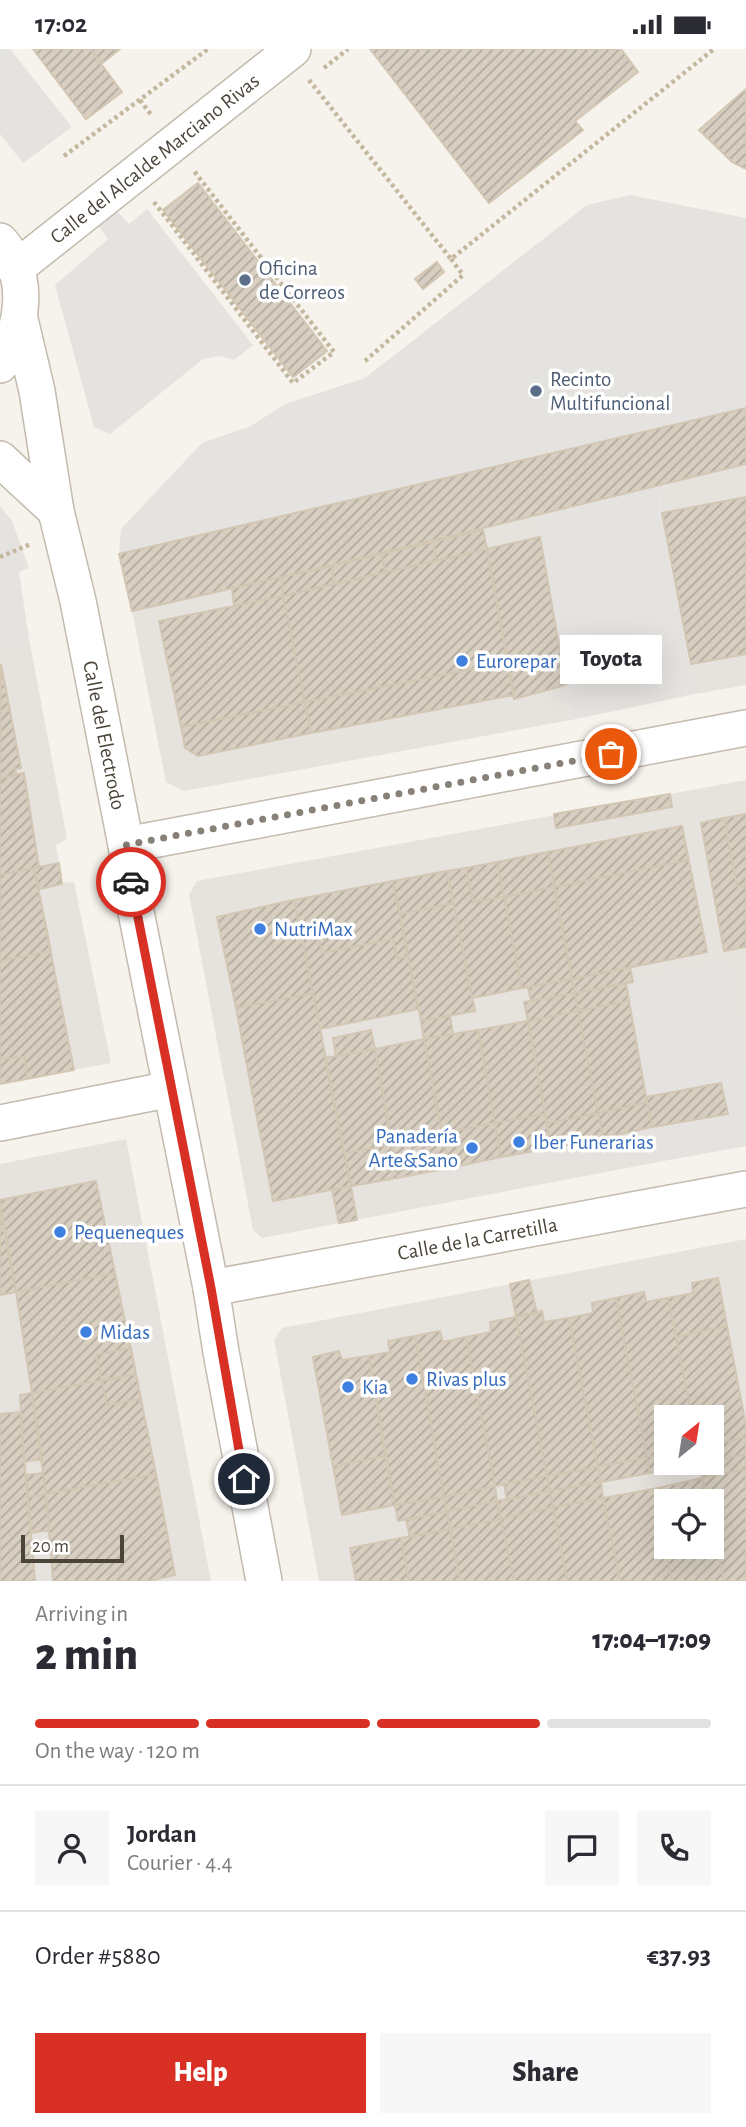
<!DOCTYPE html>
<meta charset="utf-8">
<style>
:root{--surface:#fff;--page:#f7f7f7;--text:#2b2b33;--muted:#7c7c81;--line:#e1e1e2;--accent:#d93025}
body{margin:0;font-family:"Alegreya Sans",sans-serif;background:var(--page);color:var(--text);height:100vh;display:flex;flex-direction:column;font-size:26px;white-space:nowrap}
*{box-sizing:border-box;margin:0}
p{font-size:23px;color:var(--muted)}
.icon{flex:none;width:38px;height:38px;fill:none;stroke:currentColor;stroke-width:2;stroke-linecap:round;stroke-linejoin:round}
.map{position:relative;height:1532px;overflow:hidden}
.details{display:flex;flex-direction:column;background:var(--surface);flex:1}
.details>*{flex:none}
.needle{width:46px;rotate:30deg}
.fabs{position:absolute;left:654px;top:1356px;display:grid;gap:14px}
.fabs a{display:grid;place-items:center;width:70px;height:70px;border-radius:0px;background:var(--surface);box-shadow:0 7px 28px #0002;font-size:35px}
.scale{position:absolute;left:21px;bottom:18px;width:103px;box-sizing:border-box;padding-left:7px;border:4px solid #4b4439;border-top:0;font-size:19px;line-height:24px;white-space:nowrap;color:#4b4439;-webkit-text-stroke:5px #fff;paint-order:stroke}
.pin{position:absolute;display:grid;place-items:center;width:60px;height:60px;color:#fff;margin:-30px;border:4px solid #fff;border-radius:50%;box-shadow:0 2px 7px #0007}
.courier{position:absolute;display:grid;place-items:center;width:70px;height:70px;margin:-35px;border:5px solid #d93025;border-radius:50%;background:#fff;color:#222;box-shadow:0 2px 9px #0007}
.bubble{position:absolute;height:49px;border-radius:0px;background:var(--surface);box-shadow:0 7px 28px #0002;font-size:23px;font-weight:800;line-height:49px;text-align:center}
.headline em{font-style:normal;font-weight:800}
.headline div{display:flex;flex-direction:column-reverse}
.headline{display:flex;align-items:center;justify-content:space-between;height:119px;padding:0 35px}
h1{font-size:46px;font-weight:800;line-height:52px}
.bar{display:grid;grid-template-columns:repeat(4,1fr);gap:10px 7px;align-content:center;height:84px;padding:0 35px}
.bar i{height:9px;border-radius:5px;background:var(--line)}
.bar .current{background:var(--accent)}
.bar p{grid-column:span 4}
.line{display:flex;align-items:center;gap:18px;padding:0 35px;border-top:2px solid var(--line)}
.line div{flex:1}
.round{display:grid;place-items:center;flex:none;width:74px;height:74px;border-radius:0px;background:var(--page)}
.primary-button{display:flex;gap:14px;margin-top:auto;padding:14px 35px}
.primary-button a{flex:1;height:80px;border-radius:0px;background:var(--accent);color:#fff;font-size:28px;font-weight:800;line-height:80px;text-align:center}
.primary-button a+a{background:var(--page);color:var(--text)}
.status{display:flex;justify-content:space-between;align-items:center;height:49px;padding:0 35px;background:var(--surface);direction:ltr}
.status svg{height:19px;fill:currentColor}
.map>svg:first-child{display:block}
</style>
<div class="status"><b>17:02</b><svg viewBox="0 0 49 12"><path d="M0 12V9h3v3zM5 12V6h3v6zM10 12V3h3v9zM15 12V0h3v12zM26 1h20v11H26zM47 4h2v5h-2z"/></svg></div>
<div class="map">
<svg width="746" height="1532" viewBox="0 0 746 1532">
<defs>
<pattern id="building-hatch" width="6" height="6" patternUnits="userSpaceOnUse" patternTransform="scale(1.75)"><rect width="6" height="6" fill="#d8cfc1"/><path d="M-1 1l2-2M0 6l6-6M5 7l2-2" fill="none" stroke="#b1aa9e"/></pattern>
</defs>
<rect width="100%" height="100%" fill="#f6f3ec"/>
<path fill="#e6e2dd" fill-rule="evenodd" d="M746 415V636L695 645 657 436Z
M536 465 571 671 184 742 166 733 132 562 282 528Z
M29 589 67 790 56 796 62 834 74 833 111 1014 0 1035V595Z
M746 731V1015L727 915 626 935 658 1113 262 1189 253 1181 189 845 197 832Z
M126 1090 211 1532H0V1115Z
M746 1190V1532H319L274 1291 282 1279ZM667 1368H712V1414H667ZM667 1452H712V1498H667Z"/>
<path fill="#e5e3e0" d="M0 0H10L72 78 23 114 0 85Z
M630 146 746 169V415L657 437 695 645 571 671 536 466 282 528 132 562 119 505 121 480 202 394 251 377 285 355 365 329 587 156Z
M147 160 253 296 234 311 220 307 203 310 110 385 94 378 55 236 108 190 99 177 117 162 129 175Z
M0 457 12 472 29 519 19 523 29 589 0 595Z
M727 915 746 1015V1097L658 1113 626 934Z"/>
<path fill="url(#building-hatch)" stroke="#d3c7b4" stroke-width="2" d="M33 0H90L122 43 86 70Z
M90 0H120L101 15Z
M370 0H621L638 23 575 72 583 81 489 154Z
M746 40V120L732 113 699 81Z
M198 134 327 302 293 328 163 161Z
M437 213 444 223 423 240 415 230Z
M746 359V415L282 528 132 562 119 505Z
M746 448V605L691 615 662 464Z
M483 481 487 500 436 512 433 493Z
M540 488 566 636 514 650 487 500Z
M433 493 436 512 385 523 381 505Z
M487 500 508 613 305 653 283 547Z
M381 505 385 523 334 535 332 517Z
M332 517 334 535 283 547 282 528Z
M282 528 283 547 234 557 232 539Z
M283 547 305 653 181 678 159 572Z
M508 613 514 646 311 684 305 653Z
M1 615 21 719 15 720 17 726 0 729Z
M305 653 311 684 198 707 185 699 181 678Z
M24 724 39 818 0 826V729Z
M670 745 672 758 556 779 554 765Z
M746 765V838L737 837 724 769Z
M724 769 737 837 746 838V898L724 902 701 774Z
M682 777 707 903 572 930 548 803Z
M682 777 688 811 554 838 548 803Z
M548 803 554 838 504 848 497 813Z
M497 813 504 848 473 853 466 819Z
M59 814 62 835 39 840 34 819Z
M34 819 74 1021 0 1035V826Z
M34 819 51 902 0 912V826Z
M466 819 473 853 504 848 522 939 472 949 447 822Z
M447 822 453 854 400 865 393 832Z
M393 832 408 907 397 909 393 890 322 904 317 880 301 883 294 851Z
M554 838 572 930 522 939 504 848Z
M294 851 313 944 236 959 217 868Z
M453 854 475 962 421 972 400 865Z
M317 880 322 904 393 890 397 909 408 907 418 960 320 980 301 883Z
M630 918 633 933 575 944 572 930Z
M572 930 575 944 531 952 528 938Z
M626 934 629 952 578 962 575 944Z
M313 944 351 1137 273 1152 236 959Z
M575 944 578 962 528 972 524 953Z
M629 952 647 1053 598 1064 578 962Z
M578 962 598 1064 547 1074 528 972Z
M450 967 453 985 424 990 421 972Z
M528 972 545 1065 495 1074 478 981Z
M371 981 375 1000 336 1007 333 989Z
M478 981 495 1074 442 1084 424 990Z
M424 990 442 1084 391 1093 375 1000Z
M375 1000 392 1096 344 1104 325 1009Z
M25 1008 27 1030 0 1035V1010Z
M721 1034 728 1065 652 1078 646 1048Z
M647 1053 652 1078 603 1089 598 1064Z
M598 1064 603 1089 551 1099 547 1074Z
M545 1065 551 1099 501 1108 495 1074Z
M495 1074 501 1108 449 1119 442 1084Z
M442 1084 449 1119 397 1129 391 1093Z
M392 1096 397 1129 351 1137 344 1104Z
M96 1132 115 1224 16 1243 0 1151Z
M351 1137 357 1171 339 1174 332 1141Z
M0 1160 16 1243 0 1246Z
M115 1224 136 1325 32 1344 16 1243Z
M718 1229 727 1277 676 1288 668 1249 693 1244 692 1234Z
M529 1231 537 1264 516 1268 510 1235Z
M644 1243 646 1253 668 1249 692 1368H667V1404L647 1408 616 1249Z
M616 1249 647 1408 598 1418 569 1269 593 1264 592 1254Z
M542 1262 544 1273 569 1269 598 1418 547 1427 516 1268Z
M516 1268 547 1427 495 1437 466 1288 491 1283 490 1273Z
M727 1277 746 1377V1388L712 1396V1368H692L676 1288Z
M440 1282 443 1293 466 1288 495 1437 444 1448 415 1287Z
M415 1287 444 1448 395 1456 369 1307 390 1303 388 1292Z
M131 1299 136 1325 102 1332 96 1306Z
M339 1302 342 1311 369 1307 385 1407 333 1417 313 1308Z
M136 1325 156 1425 46 1445 32 1344Z
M136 1325 141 1350 107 1356 102 1332Z
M32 1344 42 1410 24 1413 20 1346Z
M20 1363 35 1532H0V1365Z
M746 1388V1405L712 1412V1396Z
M667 1404V1414H700L650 1424 647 1408Z
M746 1405V1420L702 1429 700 1414H712V1412Z
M385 1407 395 1456 342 1466 333 1417Z
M647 1408 650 1424 601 1433 598 1418Z
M598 1418 601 1433 550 1442 547 1427Z
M746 1420V1532H724L712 1476V1452H707L702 1429Z
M43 1424 46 1445 28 1448 26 1426Z
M156 1425 175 1526 149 1532H53L46 1445Z
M547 1427 550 1442 507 1451 504 1435Z
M702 1429 707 1452H667V1498H712V1476L724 1532H672L653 1440Z
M601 1433 603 1449 553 1458 550 1442Z
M495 1437 497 1452 447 1462 444 1448Z
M653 1440 672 1532H620L603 1449Z
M550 1442 553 1458 501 1470 497 1452Z
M46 1445 49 1481 31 1484 28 1448Z
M444 1448 447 1462 398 1472 395 1456Z
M603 1449 620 1532H567L553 1458Z
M497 1452 501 1470 450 1480 447 1462Z
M553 1458 567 1532H514L501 1470Z
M447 1462 450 1480 410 1488 406 1471Z
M501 1470 514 1532H460L450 1480Z
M450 1480 460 1532H409L401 1489Z
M401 1489 409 1532H356L350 1499Z"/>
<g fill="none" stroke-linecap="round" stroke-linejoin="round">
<defs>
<g id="street">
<path d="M0 192C32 228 23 279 0 316"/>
<path id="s1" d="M15 220 293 0"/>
<path id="s2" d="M20 270 37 342 56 462 78 552 126 796 136 863 211 1239 221 1303 264 1532"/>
<path d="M0 410 56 462"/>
<path d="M126 796 746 679"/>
<path d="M0 1074 171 1040"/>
<path id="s3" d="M211 1239 746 1140"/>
</g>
</defs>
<use href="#street" stroke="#c2bbae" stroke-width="38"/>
<path stroke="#c4b79f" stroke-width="4.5" stroke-dasharray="3.5 3.5" stroke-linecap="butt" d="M324 19 348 0
M309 31 451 210 714 0
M140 51 152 67
M64 107 208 0
M154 153 293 334 334 303 194 122
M365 312 463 226 451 210
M0 508 31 495"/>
<use href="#street" stroke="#fff" stroke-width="35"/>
</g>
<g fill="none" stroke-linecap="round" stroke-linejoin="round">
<path stroke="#878178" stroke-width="7" stroke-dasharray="0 12.6" d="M131 833 126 796 611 705"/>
<path stroke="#d93025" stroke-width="9" d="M131 833 211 1239 244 1430"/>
</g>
<g fill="#5c6f8a" stroke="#fff" stroke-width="2.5">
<circle cx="245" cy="231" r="7"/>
<circle cx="536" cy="342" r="7"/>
</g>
<g fill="#3f7fe0" stroke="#fff" stroke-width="2.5">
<circle cx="462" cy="612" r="7"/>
<circle cx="260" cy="880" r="7"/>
<circle cx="519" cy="1093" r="7"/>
<circle cx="472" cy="1099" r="7"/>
<circle cx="60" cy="1183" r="7"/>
<circle cx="86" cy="1283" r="7"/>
<circle cx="412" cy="1330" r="7"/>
<circle cx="348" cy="1338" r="7"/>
</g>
<g text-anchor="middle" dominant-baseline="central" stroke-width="7" stroke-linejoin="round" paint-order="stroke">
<g font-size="21" fill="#4b4439" stroke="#fff">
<text stroke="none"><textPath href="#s1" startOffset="178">Calle del Alcalde Marciano Rivas</textPath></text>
<text stroke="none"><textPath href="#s2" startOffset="425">Calle del Electrodo</textPath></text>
<text stroke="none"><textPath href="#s3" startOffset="271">Calle de la Carretilla</textPath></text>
</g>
<g font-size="21" fill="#4e5e75" stroke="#fff" text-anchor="start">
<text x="259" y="219">Oficina<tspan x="259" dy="24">de Correos</tspan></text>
<text x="550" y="330">Recinto<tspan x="550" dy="24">Multifuncional</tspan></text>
</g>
<g font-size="21" fill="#366cbe" stroke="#fff" text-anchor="start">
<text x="476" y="612">Eurorepar</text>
<text x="274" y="880">NutriMax</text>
<text x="458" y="1087" text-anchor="end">Panadería<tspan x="458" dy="24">Arte&amp;Sano</tspan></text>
<text x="533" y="1093">Iber Funerarias</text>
<text x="74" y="1183">Pequeneques</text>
<text x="100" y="1283">Midas</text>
<text x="426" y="1330">Rivas plus</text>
<text x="362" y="1338">Kia</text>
</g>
</g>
</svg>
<div class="fabs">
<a><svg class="needle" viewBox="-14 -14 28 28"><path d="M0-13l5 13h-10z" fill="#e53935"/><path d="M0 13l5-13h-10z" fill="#7c7c81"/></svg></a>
<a><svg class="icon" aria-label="locate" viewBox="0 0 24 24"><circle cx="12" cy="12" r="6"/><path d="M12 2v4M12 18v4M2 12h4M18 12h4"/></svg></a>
</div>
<div class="scale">20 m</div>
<div class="pin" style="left:611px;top:705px;background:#ea580c"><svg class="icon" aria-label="bag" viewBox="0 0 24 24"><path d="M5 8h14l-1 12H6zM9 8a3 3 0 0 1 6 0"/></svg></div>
<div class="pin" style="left:244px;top:1430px;background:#1f2937"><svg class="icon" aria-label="home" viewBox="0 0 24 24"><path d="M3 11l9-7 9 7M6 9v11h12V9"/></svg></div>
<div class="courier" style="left:131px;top:833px"><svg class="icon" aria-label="car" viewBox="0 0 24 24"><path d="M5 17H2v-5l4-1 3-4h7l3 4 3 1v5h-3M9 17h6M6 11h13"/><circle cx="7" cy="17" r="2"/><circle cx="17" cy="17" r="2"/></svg></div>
<div class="bubble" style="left:560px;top:586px;width:102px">Toyota</div>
</div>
<section class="details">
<div class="headline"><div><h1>2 min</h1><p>Arriving in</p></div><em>17:04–17:09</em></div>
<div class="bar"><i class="current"></i><i class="current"></i><i class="current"></i><i></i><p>On the way · 120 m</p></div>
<div class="line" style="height:126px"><a class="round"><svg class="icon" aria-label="person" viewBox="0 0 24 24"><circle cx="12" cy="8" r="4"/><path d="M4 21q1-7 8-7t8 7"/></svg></a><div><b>Jordan</b><p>Courier · 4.4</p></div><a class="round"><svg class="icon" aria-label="chat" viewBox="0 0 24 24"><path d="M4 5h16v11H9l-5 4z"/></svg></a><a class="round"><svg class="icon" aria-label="phone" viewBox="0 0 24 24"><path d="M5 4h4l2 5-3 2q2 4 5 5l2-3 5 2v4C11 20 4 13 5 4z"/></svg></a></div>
<div class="line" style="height:91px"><div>Order #5880</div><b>€37.93</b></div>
<div class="primary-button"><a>Help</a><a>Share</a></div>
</section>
